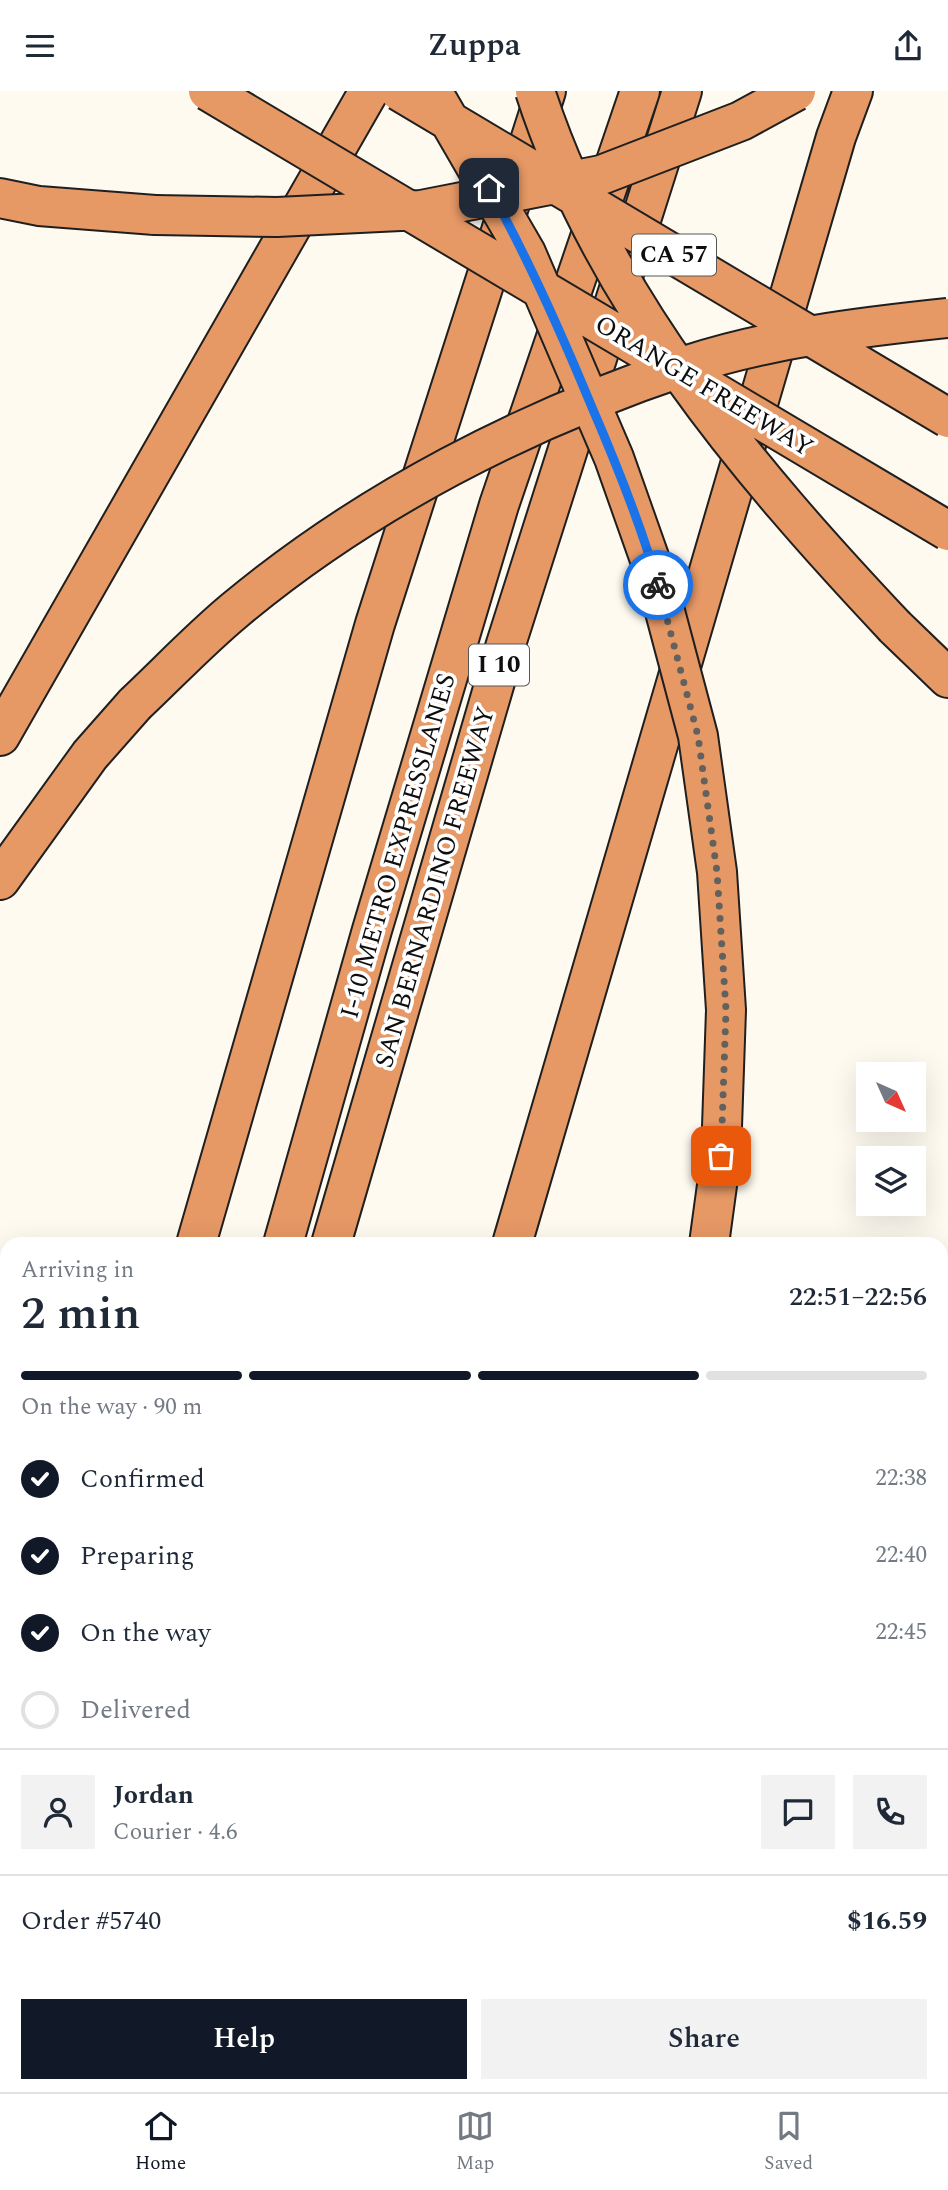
<!DOCTYPE html>
<meta charset="utf-8">
<style>
:root{--surface:#fff;--page:#f2f2f3;--text:#1f2937;--muted:#747a83;--line:#e0e1e3;--accent:#111827}
body{margin:0;font-family:Spectral,serif;background:var(--page);color:var(--text);height:100vh;display:flex;flex-direction:column;font-size:26px;white-space:nowrap}
*{box-sizing:border-box;margin:0}
p{font-size:23px;color:var(--muted)}
.icon{flex:none;width:38px;height:38px;fill:none;stroke:currentColor;stroke-width:2;stroke-linecap:round;stroke-linejoin:round}
.map{position:relative;flex:1;overflow:hidden}
.drawer{position:absolute;left:0px;top:1146px;width:948px;height:856px;display:flex;flex-direction:column;background:var(--surface);border-radius:21px 21px 0 0;box-shadow:0 7px 28px #0002}
.drawer>*{flex:none}
.needle{width:46px;rotate:135deg}
.fabs{position:absolute;left:856px;top:971px;display:grid;gap:14px}
.fabs a{display:grid;place-items:center;width:70px;height:70px;border-radius:0px;background:var(--surface);box-shadow:0 7px 28px #0002;font-size:35px}
.pin{position:absolute;display:grid;place-items:center;width:60px;height:60px;color:#fff;margin:-30px;border-radius:14px;box-shadow:0 4px 10px #0006}
.courier{position:absolute;display:grid;place-items:center;width:70px;height:70px;margin:-35px;border:5px solid #1a73e8;border-radius:50%;background:#fff;color:#222;box-shadow:0 2px 9px #0007}
.headline em{font-style:normal;font-weight:600}
.headline div{display:flex;flex-direction:column-reverse}
.headline{display:flex;align-items:center;justify-content:space-between;height:119px;padding:0 21px}
h1{font-size:46px;font-weight:600;line-height:52px}
.bar{display:grid;grid-template-columns:repeat(4,1fr);gap:10px 7px;align-content:center;height:84px;padding:0 21px}
.bar i{height:9px;border-radius:5px;background:var(--line)}
.bar .active{background:var(--accent)}
.bar p{grid-column:span 4}
.line{display:flex;align-items:center;gap:18px;padding:0 21px;border-top:2px solid var(--line)}
.line div{flex:1}
.round{display:grid;place-items:center;flex:none;width:74px;height:74px;border-radius:0px;background:var(--page)}
ol{padding:0 21px;list-style:none}
li{display:flex;align-items:center;gap:21px;height:77px}
li p{margin-inline-start:auto}
li .icon{padding:7px;border-radius:50%;background:var(--accent);color:#fff;stroke-width:4}
li:last-child{color:var(--muted)}
li i{width:38px;height:38px;border:4px solid var(--line);border-radius:50%}
.button{display:flex;gap:14px;margin-top:auto;padding:14px 21px}
.button a{flex:1;height:80px;border-radius:0px;background:var(--accent);color:#fff;font-size:28px;font-weight:600;line-height:80px;text-align:center}
.button a+a{background:var(--page);color:var(--text)}
header{display:flex;justify-content:space-between;align-items:center;height:91px;padding:0 21px;background:var(--surface);font-size:32px;font-weight:600}
.tabs{display:flex;justify-content:space-around;align-items:center;height:98px;border-top:2px solid var(--line);background:var(--surface);font-size:19px;color:var(--muted)}
.tabs a{display:grid;justify-items:center;gap:4px}
.tabs .active{color:var(--accent)}
.map>svg:first-child{display:block}
</style>
<header><svg class="icon" aria-label="menu" viewBox="0 0 24 24"><path d="M4 6h16M4 12h16M4 18h16"/></svg>Zuppa<svg class="icon" aria-label="share" viewBox="0 0 24 24"><path d="M12 15V3M7 8l5-5 5 5M5 13v7h14v-7"/></svg></header>
<div class="map">
<svg width="948" height="2001" viewBox="0 0 948 2001">
<rect width="100%" height="100%" fill="#fefaf0"/>
<g fill="none" stroke-linecap="round" stroke-linejoin="round">
<defs>
<path id="motorway" d="M0 107 39 115 155 124
M895 536 948 587
M0 645 369 0
M0 789 90 664 135 613
M196 1153 375 533 546 0
M283 1153 372 839 499 414 640 0
M331 1153 506 553 682 0
M512 1153 836 46 853 0
M709 1153 721 1065
M942 1469 948 1467
M942 1566 948 1563
M942 1713 948 1709
M0 1822 7 1799
M0 1864 7 1861
M0 1994 7 1968
M46 2001 48 1995
M96 2001 97 1995
M139 2001 144 1995
M405 2001 408 1995
M595 2001 601 1995"/>
</defs>
<use href="#motorway" stroke="#1f1f1f" stroke-width="42"/>
<use href="#motorway" stroke="#e69865" stroke-width="38"/>
<defs>
<path id="motorway-bridge" d="M208 0 948 440
M399 0 948 327
M432 0 526 162 614 367 655 483 698 645 717 781 726 919 721 1065
M535 0C602 208 748 380 895 536
M155 124 277 126 421 119 601 84 741 30 796 0
M135 613C168 582 200 548 235 519 367 409 526 328 688 274 771 247 862 236 948 227"/>
</defs>
<use href="#motorway-bridge" stroke="#1f1f1f" stroke-width="42" stroke-linecap="butt"/>
<use href="#motorway-bridge" stroke="#e69865" stroke-width="38"/>
</g>
<g fill="none" stroke-linecap="round" stroke-linejoin="round">
<path stroke="#62615d" stroke-width="7" stroke-dasharray="0 12.6" d="M658 494 698 645 717 781 726 919 721 1065"/>
<path stroke="#1a73e8" stroke-width="9" d="M489 97C528 167 560 239 591 314 616 372 641 433 658 494"/>
</g>
<g text-anchor="middle" dominant-baseline="central" stroke-width="7" stroke-linejoin="round" paint-order="stroke">
<g fill="#fff" stroke="#565656" stroke-width="2">
<rect x="632" y="143.5" width="84" height="41" rx="5"/>
<rect x="469" y="553.5" width="60" height="41" rx="5"/>
</g>
<g font-size="24" font-weight="bold" fill="#0e0e0e">
<text x="674" y="164">CA 57</text>
<text x="499" y="574">I 10</text>
</g>
<g font-size="26" fill="#0e0e0e" stroke="#fff">
<text transform="translate(704 295) rotate(31)">ORANGE FREEWAY</text>
<text transform="translate(398 755) rotate(-74)">I-10 METRO EXPRESSLANES</text>
<text transform="translate(435 796) rotate(-74)">SAN BERNARDINO FREEWAY</text>
</g>
</g>
</svg>
<div class="fabs">
<a><svg class="needle" viewBox="-14 -14 28 28"><path d="M0-13l5 13h-10z" fill="#e53935"/><path d="M0 13l5-13h-10z" fill="#747a83"/></svg></a>
<a><svg class="icon" aria-label="layers" viewBox="0 0 24 24"><path d="M12 4l9 5-9 5-9-5zM3 14l9 5 9-5"/></svg></a>
</div>
<div class="pin" style="left:721px;top:1065px;background:#ea580c"><svg class="icon" aria-label="bag" viewBox="0 0 24 24"><path d="M5 8h14l-1 12H6zM9 8a3 3 0 0 1 6 0"/></svg></div>
<div class="pin" style="left:489px;top:97px;background:#1f2937"><svg class="icon" aria-label="home" viewBox="0 0 24 24"><path d="M3 11l9-7 9 7M6 9v11h12V9"/></svg></div>
<div class="courier" style="left:658px;top:494px"><svg class="icon" aria-label="bike" viewBox="0 0 24 24"><circle cx="6" cy="16" r="4"/><circle cx="18" cy="16" r="4"/><path d="M6 16l4-8h5l3 8M10 8l3 8H6M13 5h3"/></svg></div>
<section class="drawer">
<div class="headline"><div><h1>2 min</h1><p>Arriving in</p></div><em>22:51–22:56</em></div>
<div class="bar"><i class="active"></i><i class="active"></i><i class="active"></i><i></i><p>On the way · 90 m</p></div>
<ol>
<li><svg class="icon" aria-label="check" viewBox="0 0 24 24"><path d="M5 12l5 5 9-10"/></svg>Confirmed<p>22:38</p></li>
<li><svg class="icon" aria-label="check" viewBox="0 0 24 24"><path d="M5 12l5 5 9-10"/></svg>Preparing<p>22:40</p></li>
<li><svg class="icon" aria-label="check" viewBox="0 0 24 24"><path d="M5 12l5 5 9-10"/></svg>On the way<p>22:45</p></li>
<li><i></i>Delivered</li>
</ol>
<div class="line" style="height:126px"><a class="round"><svg class="icon" aria-label="person" viewBox="0 0 24 24"><circle cx="12" cy="8" r="4"/><path d="M4 21q1-7 8-7t8 7"/></svg></a><div><b>Jordan</b><p>Courier · 4.6</p></div><a class="round"><svg class="icon" aria-label="chat" viewBox="0 0 24 24"><path d="M4 5h16v11H9l-5 4z"/></svg></a><a class="round"><svg class="icon" aria-label="phone" viewBox="0 0 24 24"><path d="M5 4h4l2 5-3 2q2 4 5 5l2-3 5 2v4C11 20 4 13 5 4z"/></svg></a></div>
<div class="line" style="height:91px"><div>Order #5740</div><b>$16.59</b></div>
<div class="button"><a>Help</a><a>Share</a></div>
</section>
</div>
<nav class="tabs">
<a class="active"><svg class="icon" aria-label="home" viewBox="0 0 24 24"><path d="M3 11l9-7 9 7M6 9v11h12V9"/></svg>Home</a>
<a><svg class="icon" aria-label="map" viewBox="0 0 24 24"><path d="M3 6l6-2 6 2 6-2v14l-6 2-6-2-6 2zM9 4v14M15 6v14"/></svg>Map</a>
<a><svg class="icon" aria-label="saved" viewBox="0 0 24 24"><path d="M7 4h10v16l-5-4-5 4z"/></svg>Saved</a>
</nav>
